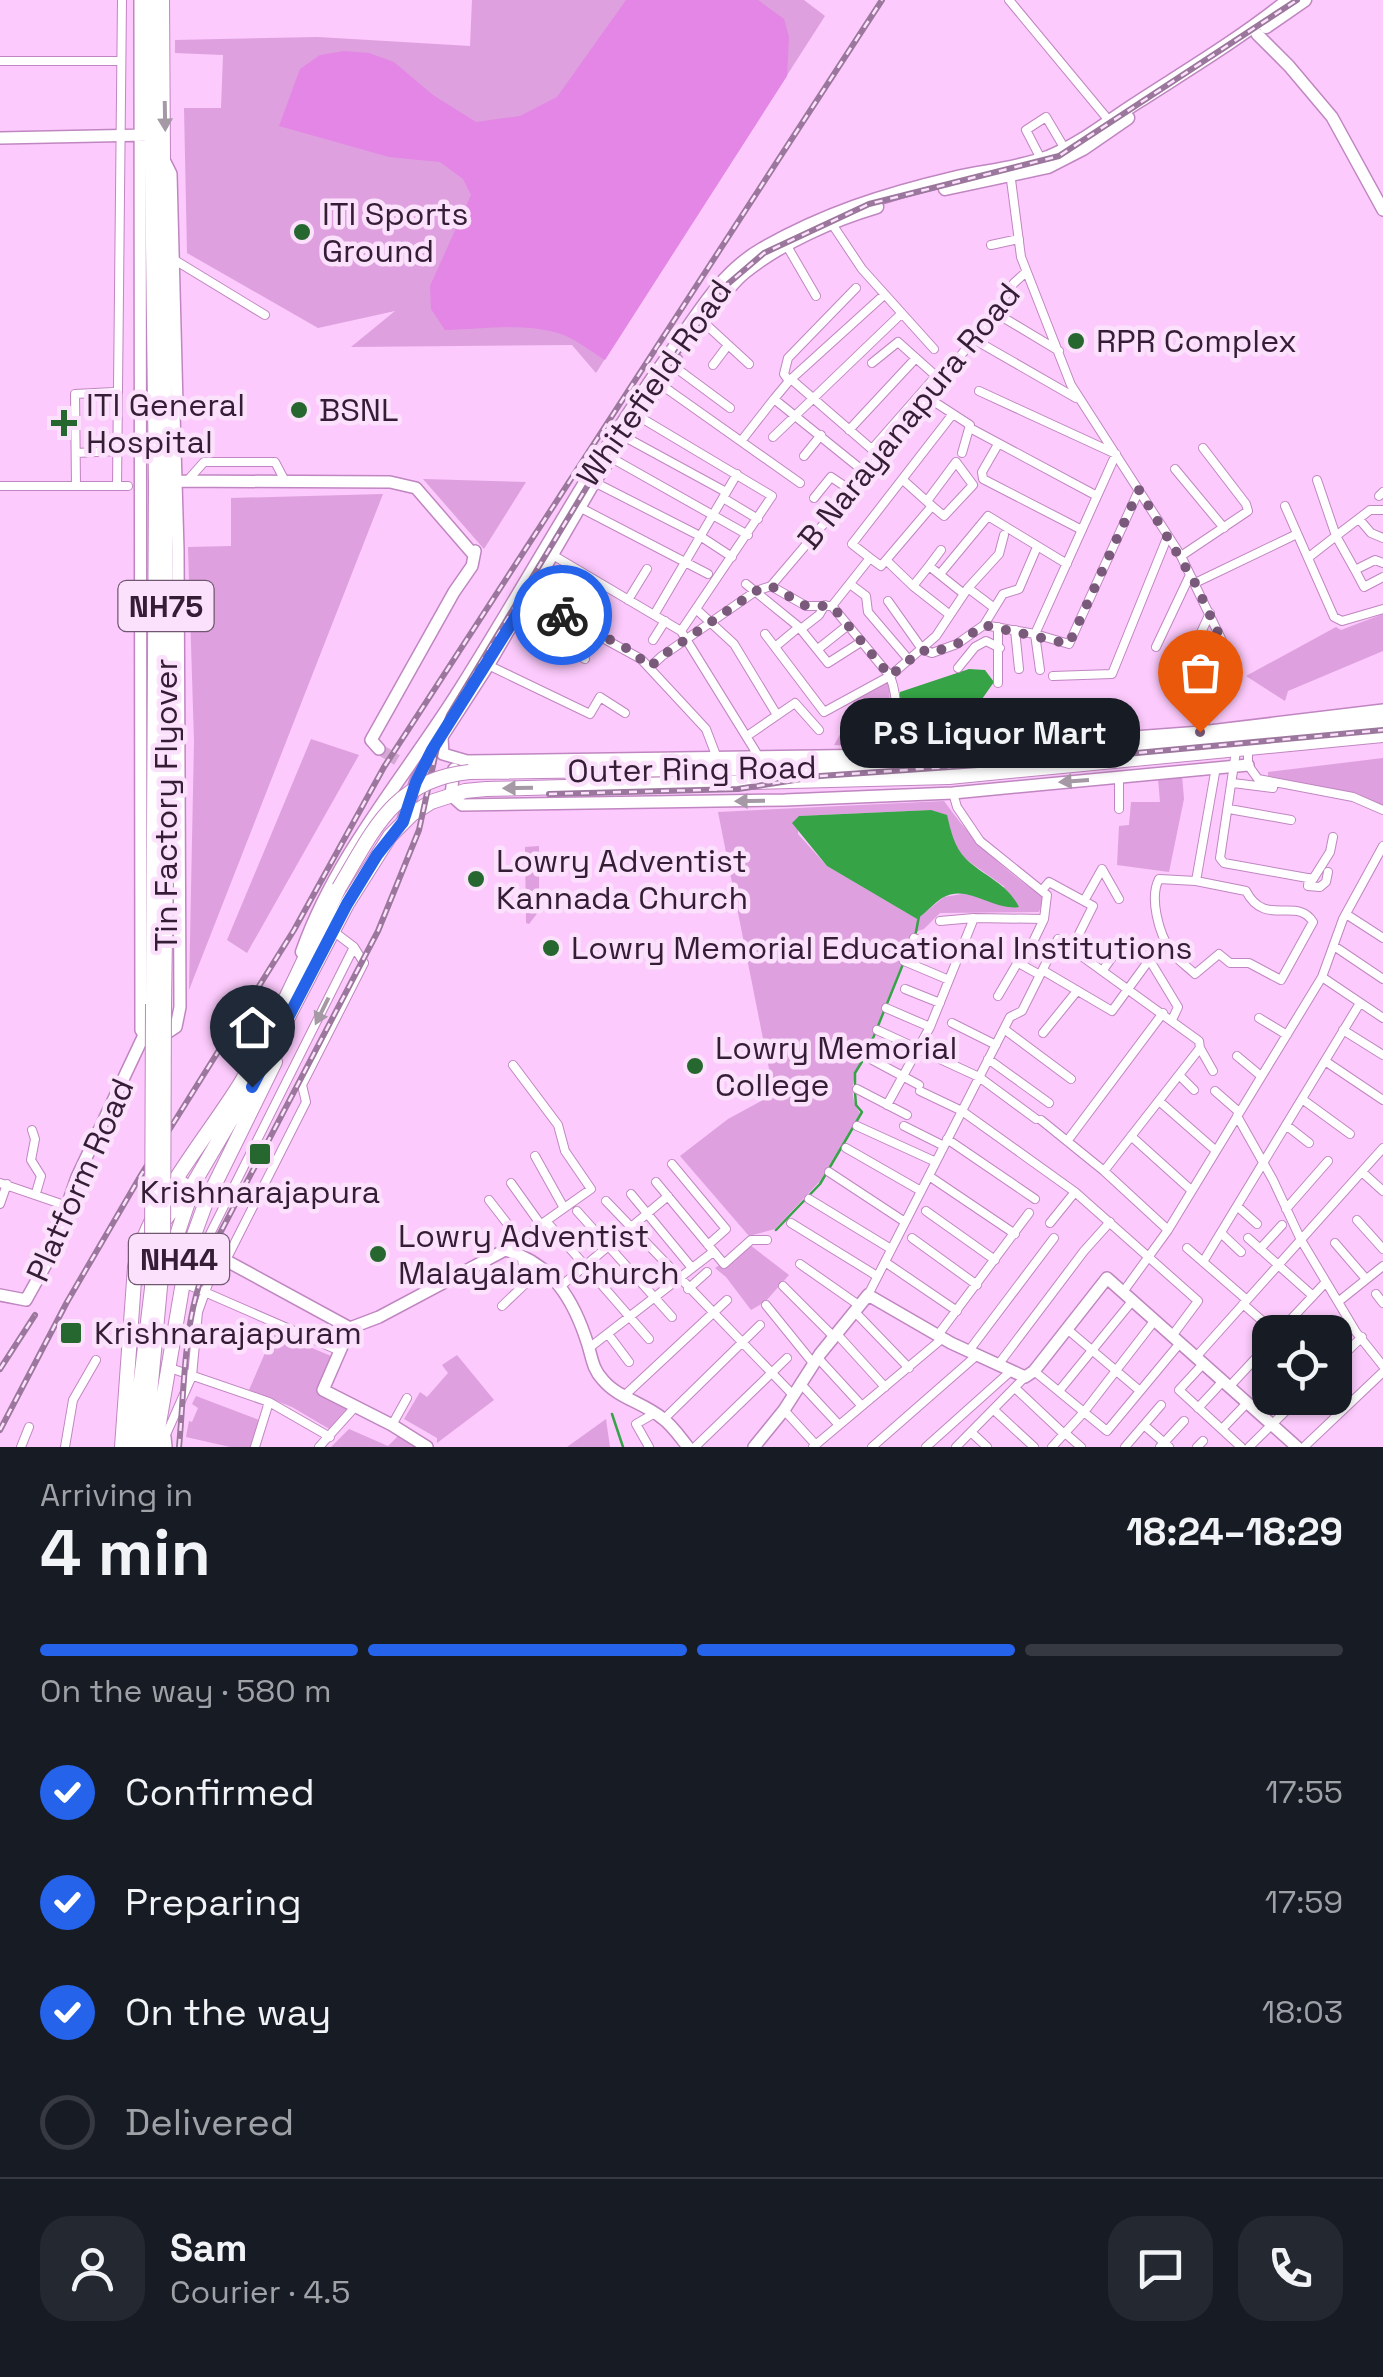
<!DOCTYPE html>
<meta charset="utf-8">
<style>
:root{--surface:#171b24;--page:#242831;--text:#f1f3f6;--muted:#9ea1a6;--line:#363941;--accent:#2563eb}
body{margin:0;font-family:"Space Grotesk",sans-serif;background:var(--page);color:var(--text);height:100vh;display:flex;flex-direction:column;font-size:38px;white-space:nowrap}
*{box-sizing:border-box;margin:0}
p{font-size:32px;color:var(--muted)}
.icon{flex:none;width:55px;height:55px;fill:none;stroke:currentColor;stroke-width:2;stroke-linecap:round;stroke-linejoin:round}
.map{position:relative;height:1447px;overflow:hidden}
.details{display:flex;flex-direction:column;background:var(--surface);flex:1}
.details>*{flex:none}
.buttons{position:absolute;left:1252px;top:1315px;display:grid;gap:20px}
.buttons a{display:grid;place-items:center;width:100px;height:100px;border-radius:20px;background:var(--surface);box-shadow:0 2px 8px #0004;font-size:50px}
.pin{position:absolute;display:grid;place-items:center;width:85px;height:85px;color:#fff;margin:-102px -42px;border-radius:50% 50% 50% 0;rotate:-45deg;box-shadow:0 0 10px #0007}
.pin .icon{rotate:45deg}
.courier{position:absolute;display:grid;place-items:center;width:100px;height:100px;margin:-50px;border:8px solid #2563eb;border-radius:50%;background:#fff;color:#222;box-shadow:0 2px 12px #0007}
.bubble{position:absolute;height:70px;border-radius:30px;background:var(--surface);box-shadow:0 2px 8px #0004;font-size:32px;font-weight:600;line-height:70px;text-align:center}
.headline em{font-style:normal;font-weight:600}
.headline div{display:flex;flex-direction:column-reverse}
.headline{display:flex;align-items:center;justify-content:space-between;height:170px;padding:0 40px}
h1{font-size:65px;font-weight:600;line-height:75px}
.bar{display:grid;grid-template-columns:repeat(4,1fr);gap:15px 10px;align-content:center;height:120px;padding:0 40px}
.bar i{height:12px;border-radius:8px;background:var(--line)}
.bar .current{background:var(--accent)}
.bar p{grid-column:span 4}
.line{display:flex;align-items:center;gap:25px;padding:0 40px;border-top:2px solid var(--line)}
.line div{flex:1}
.round{display:grid;place-items:center;flex:none;width:105px;height:105px;border-radius:30px;background:var(--page)}
ol{padding:0 40px;list-style:none}
li{display:flex;align-items:center;gap:30px;height:110px}
li p{margin-inline-start:auto}
li .icon{padding:10px;border-radius:50%;background:var(--accent);color:#fff;stroke-width:4}
li:last-child{color:var(--muted)}
li i{width:55px;height:55px;border:5px solid var(--line);border-radius:50%}
.map>svg:first-child{display:block}
</style>
<div class="map">
<svg width="1383" height="1447" viewBox="0 0 1383 1447">
<rect width="100%" height="100%" fill="#fccafc"/>
<path fill="#dea0df" fill-rule="evenodd" d="M472 0H804L825 16 596 373 572 345 351 347 395 311 318 328 187 253 184 108H221L223 55 175 53V40L318 37 470 46Z
M423 479 526 482 484 549Z
M383 494 189 990 194 741 188 547 231 546V498Z
M1383 614V651L1288 691 1285 701 1246 676 1336 627 1341 630Z
M889 682 890 717 886 738 874 747 834 745 854 710 853 699Z
M311 739 359 755 247 953 227 940Z
M1383 758V808L1358 794 1268 776V772Z
M1182 775 1184 799 1169 872 1117 865 1119 826 1129 825 1131 802H1160L1158 779Z
M944 801C971 839 1004 871 1044 897L1039 912 940 913 924 929 915 932 863 1059C852 1075 848 1097 860 1113L820 1181 775 1229 749 1236 680 1156 728 1119 774 1094 718 812ZM931 810 964 858 1005 887 944 897 917 919 827 866 798 834 799 816Z
M539 846V911L529 924 526 923 525 847Z
M750 1245 789 1275 765 1302 751 1310 726 1277 715 1268Z
M274 1332 331 1356 318 1392 349 1409 331 1430 292 1407 249 1390Z
M457 1355 494 1400 437 1443V1438L404 1419 420 1392 427 1397 448 1373 442 1365Z
M196 1396 259 1420 251 1447H230L186 1437 189 1421 192 1422 198 1408 192 1404Z
M606 1419 610 1447H567Z
M349 1429 388 1446 398 1436 415 1447H331Z"/>
<path fill="#e386e5" d="M626 0H758L784 19 789 37 787 76 605 360C592 352 578 341 564 335 528 322 482 329 445 330L431 309 430 286 471 195 463 179 440 162 389 157 279 126 300 69 320 55 344 51 369 53 394 62 433 95 476 122 520 116 557 97Z"/>
<path fill="#35a346" d="M969 669 985 670 994 682 963 726V747L896 751 900 692Z
M931 810 947 815C951 831 954 847 966 859 985 877 1007 883 1019 907 992 911 968 883 942 898 933 904 926 913 917 919L827 866 792 823 799 816Z"/>
<g fill="none" stroke-linecap="round" stroke-linejoin="round">
<path stroke="#35a346" stroke-width="2.5" d="M867 1053 916 932 919 916
M855 1084V1073L863 1060
M776 1230 820 1184 862 1112 856 1105 855 1092
M612 1414 623 1447"/>
<path stroke="#d4a7d4" stroke-width="11" stroke-dasharray="11 5.5" stroke-linecap="butt" d="M379 749 397 760"/>
<defs>
<path id="street" d="M1009 0 1111 123
M0 61H121
M1041 159 1026 130 1046 117 1065 149
M1010 172 1021 257 1071 385 1181 556 1225 647 1228 662 1201 732
M832 224 862 269 934 349
M991 245 1019 239
M787 246 816 296
M173 259 265 315
M994 312 1059 351
M700 319 749 364
M975 340 1076 398
M872 363 898 342 936 376
M672 365 730 408
M713 365 728 345
M792 380 882 458
M789 381 784 374 788 358 856 288
M660 384 800 483
M774 399 789 381 884 295
M930 399 970 425 962 453
M638 416 772 496 681 631
M970 428 1097 496
M849 430 916 358
M625 437 726 492
M773 437 901 314
M742 440 774 399 867 474
M997 446 982 472 983 479 1082 530
M872 449 936 376 943 382
M76 453 117 451
M608 456 748 535
M804 456 821 435
M1175 469 1224 528
M188 480 204 462H275L285 481
M1317 480 1336 536 1370 510H1383
M594 482 700 536 732 557
M0 486H128
M76 486 75 394 114 392
M117 486 122 0
M1379 496 1383 492
M723 498 758 519
M814 498 831 477 852 491
M927 501 956 462 973 485 944 516 932 506
M1285 506 1334 617 1342 621 1383 609
M579 507 708 574
M1359 519 1371 533 1383 538
M551 554 681 631 759 757
M1181 556 1248 511 1246 504 1203 448
M1309 557 1336 536 1355 570 1375 560 1383 563
M870 558 881 566 932 506 903 480
M886 560 913 586
M929 566 941 550
M1355 570 1364 587 1383 577
M940 574 988 516 1067 564
M1195 583 1297 534
M746 584 799 627 828 663 861 642
M850 584 866 596 868 612 909 660
M771 586 806 606H832L890 676C899 699 898 732 891 755
M968 588 993 607
M528 597 641 659 706 729 717 758
M628 600 647 569
M888 601 922 649 932 653 957 644 984 625 1035 634 1116 454 979 391
M581 606 594 580
M832 606 870 558 852 544 952 415
M696 609 734 644 777 715
M654 615 737 474
M950 615 913 586 929 566 964 594
M514 619 585 659
M984 625 1003 594 1019 589 1037 547
M801 629 819 615 825 605
M1015 630 1019 669
M765 634 824 712 890 676 936 636 968 588 999 554 1004 535
M653 640 665 621
M775 647 799 627
M1156 647 1190 575
M1194 648 1210 613
M818 649 847 626
M488 665 590 714 600 697 625 713
M650 667 662 656 756 591 771 586C855 487 939 390 1014 283L1026 272
M958 668 975 647 986 641 1000 648
M1040 670 1035 634 1069 644 1139 490
M1053 676 1112 674 1167 538
M998 683V627
M747 736 795 703 819 730
M1248 750V765L1258 779 1353 797 1383 810
M1236 751 1220 858 1224 863 1313 879 1330 852 1333 837
M1233 783 1273 788
M953 793 957 807 980 841 1047 895 1044 919 1022 965 1040 975
M1119 809V778
M1229 809 1291 820
M1309 878 1308 886 1320 887 1326 882 1328 872
M1159 879 1196 881 1246 891C1265 928 1297 896 1313 922L1281 980 1249 963H1230L1219 954 1195 974C1188 967 1177 960 1171 951 1159 934 1149 898 1159 879Z
M1196 881 1216 767
M1043 889 1049 882 1093 906 1072 948
M1084 901 1102 869 1119 899
M1346 914 1383 938
M940 921 974 918
M914 938 959 956
M1334 946 1383 979
M904 961 949 980
M1152 964 1178 1007 1172 1020
M1103 970 1120 946
M1044 971 1112 1011 1147 963
M1322 977 1383 1018
M905 989 940 1003
M998 996 1018 962 1022 965
M886 1008 930 1027
M1259 1018 1287 1035
M952 1023 996 1045
M1004 1029 1071 1079
M877 1030 979 1077 1036 1119
M1343 1030 1383 1055
M1043 1033 1077 991
M1200 1048 1213 1071
M1237 1056 1261 1076
M867 1057 919 1085
M988 1059 1049 1103
M1325 1061 1383 1100
M1179 1075 1194 1090
M857 1089 907 1115
M920 1091 962 1111 1075 1192 1198 1301 1172 1336
M1215 1091 1239 1112
M1302 1099 1350 1134
M1159 1101 1215 1150
M887 1105 930 1027 974 918 1044 919
M1237 1116 1273 1180 1301 1240 1356 1332 1383 1366
M1041 1120 1104 1171 1168 1230
M1286 1125 1309 1143
M857 1126 936 1162
M904 1126 944 1146
M32 1130 35 1139 31 1160 41 1176 36 1193
M1131 1136 1191 1190
M947 1139 1035 1199
M1068 1140 1163 1013
M846 1148 921 1191
M535 1156 564 1208
M672 1164 726 1229 708 1245
M829 1172 905 1222
M1362 1172 1383 1191
M929 1176 1015 1234
M656 1182 724 1264 751 1240H767
M0 1183 67 1206
M511 1183 541 1225
M232 1188 261 1191
M631 1194 692 1268
M809 1199 891 1249
M489 1200 520 1240
M606 1201 794 1396
M0 1204 7 1184
M1237 1206 1257 1224
M1286 1209 1328 1161
M577 1211 672 1317
M926 1211 995 1260
M1357 1220 1383 1249
M546 1221 649 1339
M791 1223 877 1276
M1050 1223 1075 1192
M1221 1233 1241 1252
M912 1238 977 1285
M1248 1238 1313 1296
M1335 1243 1366 1279
M203 1248 354 947 333 931
M1187 1248 1247 1300
M1260 1249 1282 1225
M505 1250 591 1189 565 1151 558 1125 513 1065
M226 1260 306 1102 302 1085 364 963 354 947
M885 1262 957 1311
M1203 1262 1360 1003
M800 1264 860 1306
M184 1283 340 1351
M561 1286 668 1196
M783 1286 833 1336
M688 1289 707 1272
M1123 1292 1168 1230 1322 977 1343 919 1383 846
M1376 1294 1383 1303
M868 1295 1010 1017 1022 1011 1058 939 1199 1041 1200 1048 1104 1171
M1338 1302 1383 1266
M1243 1304 1275 1332
M766 1305 813 1363
M502 1306 524 1285 522 1256
M855 1312 909 1368
M1067 1329 1140 1391
M1279 1332 1326 1282
M836 1333 885 1387
M608 1334 629 1362
M938 1335 1029 1213
M589 1348 713 1252
M968 1352 1054 1238
M817 1357 862 1406
M1196 1357 1383 1148
M1335 1363 1362 1337
M1203 1364 1179 1390 1241 1447
M998 1365 1084 1251 1110 1222
M170 1368 269 1402 330 1437
M1034 1371 1107 1431 1180 1343
M800 1383 839 1425
M1229 1387 1270 1343
M1015 1388 1064 1434
M1059 1391 1133 1300
M624 1396 727 1300
M1198 1408 1223 1381
M784 1410 816 1445
M994 1410 1034 1447
M664 1419 760 1325
M392 1425 407 1398
M1144 1425 1169 1447
M1222 1429 1247 1403
M972 1433 987 1447
M1065 1433 1081 1447
M165 1437 192 1376 198 1312 218 1256
M21 1447 29 1427
M65 1447 73 1400 96 1360
M255 1447 269 1402
M319 1447 355 1407
M649 1447 636 1424 655 1413
M695 1447 787 1358
M813 1447 943 1338
M872 1447 976 1356
M926 1447 1012 1370
M956 1447 1025 1377
M1052 1447 1084 1412 1155 1320
M1125 1447 1161 1405
M1160 1447 1184 1421
M1197 1447 1203 1441
M1249 1447 1299 1398
M1304 1447 1383 1372"/>
<path id="secondary" d="M140 0 141 1030 144 1035
M1257 34 1289 66 1332 117 1383 210
M0 138 146 135
M175 481 390 482 416 488 473 554
M442 738 443 754 467 761 891 755 1201 732 1383 710
M379 749 371 740 454 592 472 566 475 551
M454 769 451 795 462 805 785 800 953 793 1248 765
M158 1039 176 1027 180 1007 178 550 174 413 177 405 171 174 165 162
M185 1243 203 1248 350 1328 379 1317 505 1250C552 1263 574 1300 588 1345 592 1358 593 1370 603 1380 618 1398 644 1403 662 1418 672 1425 680 1437 688 1447
M0 1295 26 1300 65 1230 67 1206 77 1177 144 1035
M350 1328 323 1390 392 1425 427 1447
M157 1432 165 1437 166 1447
M754 1447 784 1410 820 1354 868 1295 951 1343 1025 1377 1034 1371 1107 1278 1297 1447"/>
<path id="primary" d="M1266 27 1305 0
M945 189 1048 167 1083 149 1128 118
M705 319C717 303 729 285 745 272 781 243 833 220 877 207
M403 822 416 782 433 750 488 665 594 482 676 360
M302 952C337 853 406 776 461 688 531 577 592 462 669 355 696 317 720 273 762 249 823 214 885 194 953 178 984 171 1018 168 1048 157 1081 144 1109 120 1138 102 1189 69 1241 38 1288 0"/>
<path id="highway" d="M150 0 156 485 153 1004
M162 0 167 791 164 1004
M469 772 948 765 1383 721
M160 1226 175 1206 183 1184
M183 1265 206 1202 275 1062
M122 1447 135 1267C147 1206 210 1134 242 1081 279 1019 307 951 339 888
M133 1447 152 1288V1255
M145 1447 163 1255
M155 1447 183 1282 175 1241 195 1181 263 1065 347 904 390 836 412 814 431 802 465 791 486 789 949 777 1383 735"/>
</defs>
<use href="#street" stroke="#c086c1" stroke-width="10"/>
<use href="#secondary" stroke="#c086c1" stroke-width="14"/>
<use href="#primary" stroke="#c086c1" stroke-width="15"/>
<use href="#highway" stroke="#c086c1" stroke-width="16"/>
<use href="#street" stroke="#fff" stroke-width="8"/>
<use href="#secondary" stroke="#fff" stroke-width="11"/>
<use href="#primary" stroke="#fff" stroke-width="12"/>
<use href="#highway" stroke="#fff" stroke-width="14"/>
<defs>
<path id="rail" d="M549 794 738 789 820 776 1094 757 1383 730
M0 1369 35 1315
M0 1430 67 1302 141 1175 294 930 384 767 882 0
M179 1447C186 1371 182 1310 217 1239L378 931 419 830 438 743 449 715 605 457 722 289 764 253 869 204 1059 156 1297 0"/>
</defs>
<use href="#rail" stroke="#9c779d" stroke-width="6"/>
<use href="#rail" stroke="#fbe1fb" stroke-width="2.5" stroke-dasharray="8" stroke-linecap="butt"/>
<defs>
<path id="highway-bridge" d="M339 888C374 829 394 780 469 772
M152 1255 153 1004
M163 1255 164 1004"/>
</defs>
<use href="#highway-bridge" stroke="#c086c1" stroke-width="16" stroke-linecap="butt"/>
<use href="#highway-bridge" stroke="#fff" stroke-width="14"/>
</g>
<defs><path id="oneway-solid" d="M-6-.8H1V-3.2L6.5 0L1 3.2V.8H-6Z" transform="scale(2.5)"/></defs>
<g fill="#a499a4">
<use href="#oneway-solid" transform="translate(165 116) rotate(89)"/>
<use href="#oneway-solid" transform="translate(1074 781) rotate(176)"/>
<use href="#oneway-solid" transform="translate(518 788) rotate(179)"/>
<use href="#oneway-solid" transform="translate(750 801) rotate(179)"/>
<use href="#oneway-solid" transform="translate(322 1011) rotate(116)"/>
</g>
<g fill="none" stroke-linecap="round" stroke-linejoin="round">
<path stroke="#7a5a7b" stroke-width="10" stroke-dasharray="0 18" d="M562 615 630 650 650 667 662 656 756 591 771 586 806 606H832L890 676 922 650 932 653 957 644 984 625 1069 644 1139 490 1195 583 1228 654V662L1200 732"/>
<path stroke="#2563eb" stroke-width="12" d="M252 1087 347 904 377 855 403 822 416 782 432 750 528 597 562 615"/>
</g>
<g fill="#26662f" stroke="#fbe1fb" stroke-width="4">
<circle cx="302" cy="232" r="10"/>
<circle cx="1076" cy="341" r="10"/>
<circle cx="299" cy="410" r="10"/>
<path d="M59 408h10v10h10v10h-10v10h-10v-10h-10v-10h10z"/>
<circle cx="476" cy="879" r="10"/>
<circle cx="551" cy="948" r="10"/>
<circle cx="695" cy="1066" r="10"/>
<rect x="248" y="1142" width="24" height="24" rx="5"/>
<circle cx="378" cy="1254" r="10"/>
<rect x="59" y="1321" width="24" height="24" rx="5"/>
</g>
<g text-anchor="middle" dominant-baseline="central" stroke-width="9" stroke-linejoin="round" paint-order="stroke">
<g fill="#fbe1fb" stroke="#705870" stroke-width="2.5">
<rect x="118.5" y="581" width="95" height="50" rx="8"/>
<rect x="129" y="1234" width="100" height="50" rx="8"/>
</g>
<g font-size="30" font-weight="bold" fill="#341d35">
<text x="166" y="606">NH75</text>
<text x="179" y="1259">NH44</text>
</g>
<g font-size="32" fill="#341d35" stroke="#fbe1fb" text-anchor="start">
<text x="322" y="214">ITI Sports<tspan x="322" dy="37">Ground</tspan></text>
<text x="1096" y="341">RPR Complex</text>
<text x="86" y="405">ITI General<tspan x="86" dy="37">Hospital</tspan></text>
<text x="319" y="410">BSNL</text>
<text x="496" y="861">Lowry Adventist<tspan x="496" dy="37">Kannada Church</tspan></text>
<text x="571" y="948">Lowry Memorial Educational Institutions</text>
<text x="715" y="1048">Lowry Memorial<tspan x="715" dy="37">College</tspan></text>
<text x="260" y="1192" text-anchor="middle">Krishnarajapura</text>
<text x="398" y="1236">Lowry Adventist<tspan x="398" dy="37">Malayalam Church</tspan></text>
<text x="94" y="1333">Krishnarajapuram</text>
</g>
<g font-size="32" fill="#341d35" stroke="#fbe1fb">
<text transform="translate(654 383) rotate(-55)">Whitefield Road</text>
<text transform="translate(909 416) rotate(-51)">B Narayanapura Road</text>
<text transform="translate(692 769) rotate(-1)">Outer Ring Road</text>
<text transform="translate(166 805) rotate(-90)">Tin Factory Flyover</text>
<text transform="translate(80 1180) rotate(-66)">Platform Road</text>
</g>
</g>
</svg>
<div class="buttons">
<a><svg class="icon" aria-label="locate" viewBox="0 0 24 24"><circle cx="12" cy="12" r="6"/><path d="M12 2v4M12 18v4M2 12h4M18 12h4"/></svg></a>
</div>
<div class="pin" style="left:1200px;top:732px;background:#ea580c"><svg class="icon" aria-label="bag" viewBox="0 0 24 24"><path d="M5 8h14l-1 12H6zM9 8a3 3 0 0 1 6 0"/></svg></div>
<div class="pin" style="left:252px;top:1087px;background:#1f2937"><svg class="icon" aria-label="home" viewBox="0 0 24 24"><path d="M3 11l9-7 9 7M6 9v11h12V9"/></svg></div>
<div class="courier" style="left:562px;top:615px"><svg class="icon" aria-label="bike" viewBox="0 0 24 24"><circle cx="6" cy="16" r="4"/><circle cx="18" cy="16" r="4"/><path d="M6 16l4-8h5l3 8M10 8l3 8H6M13 5h3"/></svg></div>
<div class="bubble" style="left:840px;top:698px;width:300px">P.S Liquor Mart</div>
</div>
<section class="details">
<div class="headline"><div><h1>4 min</h1><p>Arriving in</p></div><em>18:24–18:29</em></div>
<div class="bar"><i class="current"></i><i class="current"></i><i class="current"></i><i></i><p>On the way · 580 m</p></div>
<ol>
<li><svg class="icon" aria-label="check" viewBox="0 0 24 24"><path d="M5 12l5 5 9-10"/></svg>Confirmed<p>17:55</p></li>
<li><svg class="icon" aria-label="check" viewBox="0 0 24 24"><path d="M5 12l5 5 9-10"/></svg>Preparing<p>17:59</p></li>
<li><svg class="icon" aria-label="check" viewBox="0 0 24 24"><path d="M5 12l5 5 9-10"/></svg>On the way<p>18:03</p></li>
<li><i></i>Delivered</li>
</ol>
<div class="line" style="height:180px"><a class="round"><svg class="icon" aria-label="person" viewBox="0 0 24 24"><circle cx="12" cy="8" r="4"/><path d="M4 21q1-7 8-7t8 7"/></svg></a><div><b>Sam</b><p>Courier · 4.5</p></div><a class="round"><svg class="icon" aria-label="chat" viewBox="0 0 24 24"><path d="M4 5h16v11H9l-5 4z"/></svg></a><a class="round"><svg class="icon" aria-label="phone" viewBox="0 0 24 24"><path d="M5 4h4l2 5-3 2q2 4 5 5l2-3 5 2v4C11 20 4 13 5 4z"/></svg></a></div>
</section>
